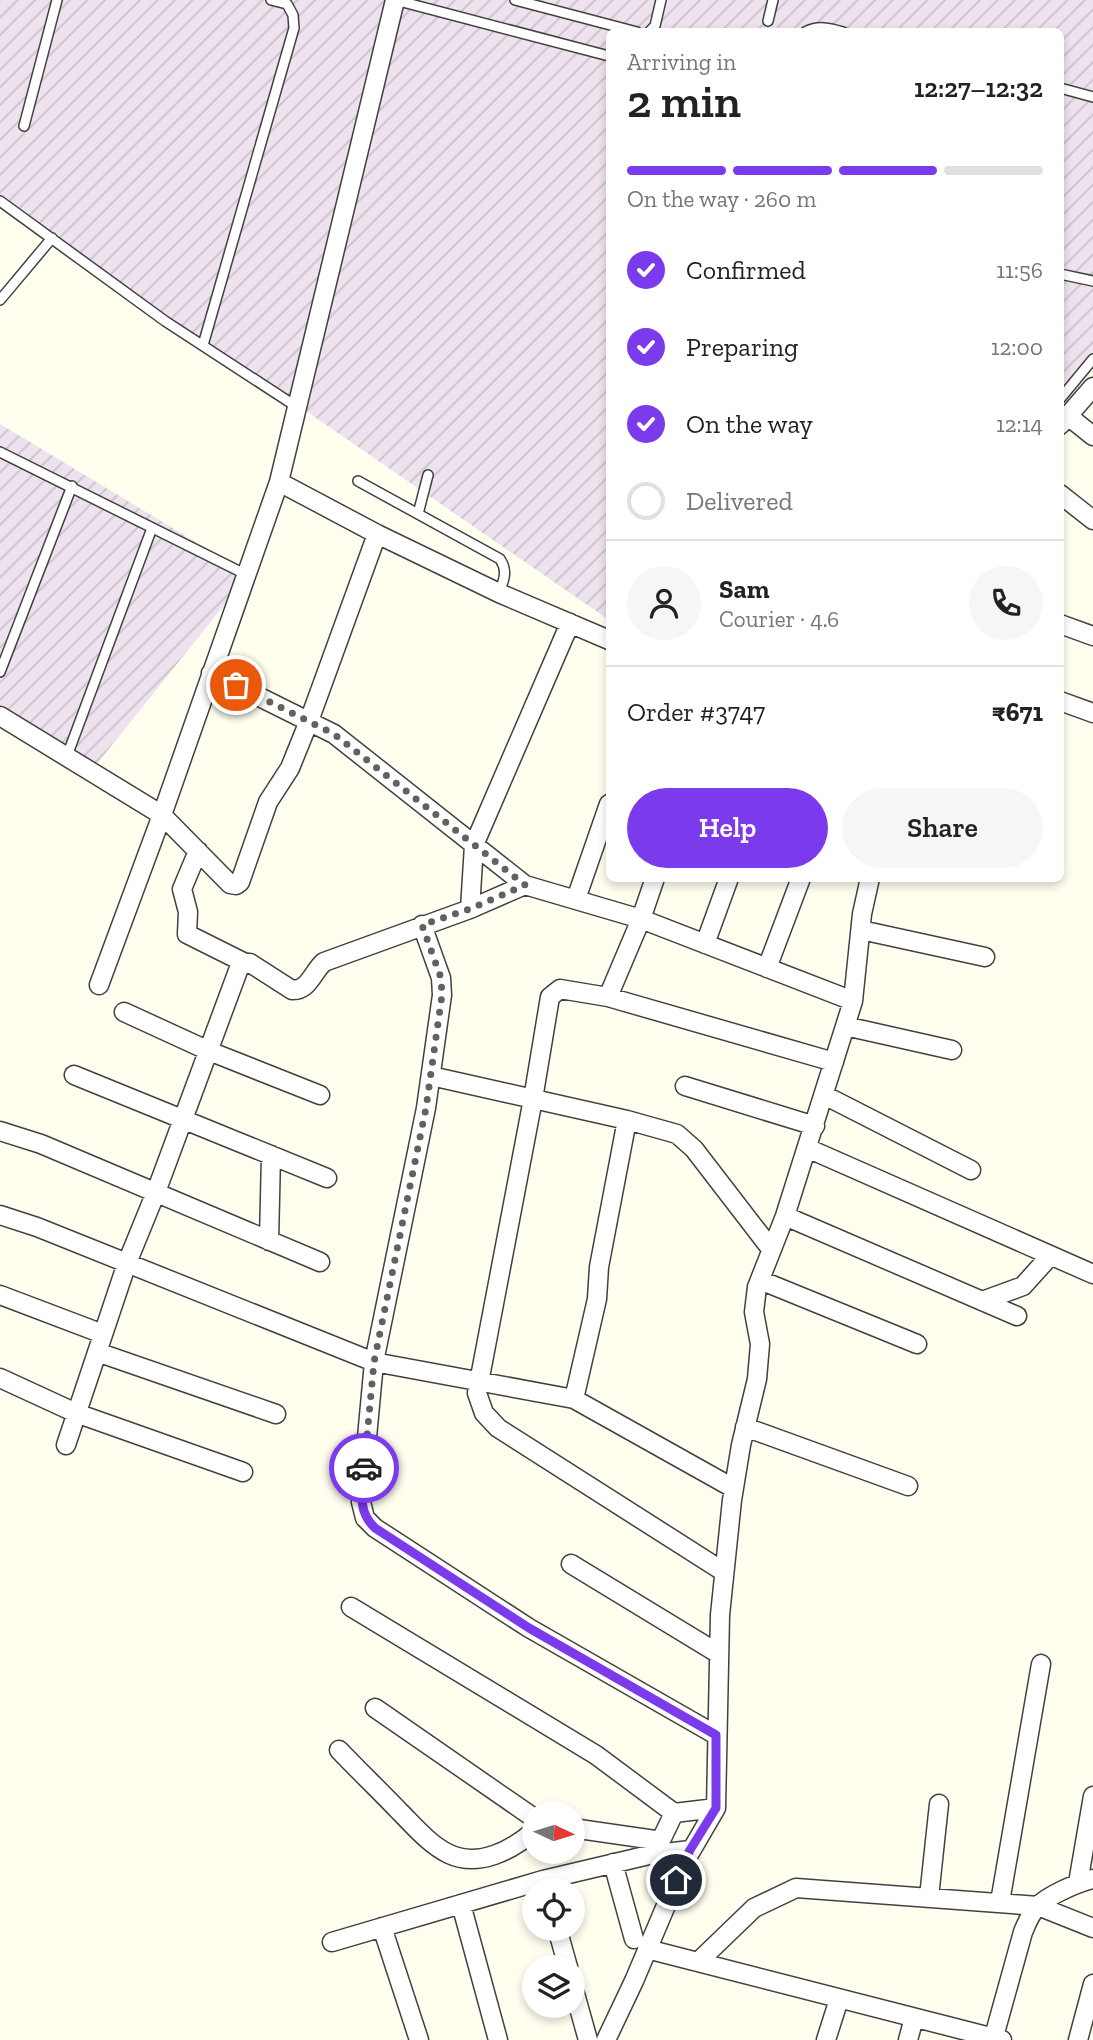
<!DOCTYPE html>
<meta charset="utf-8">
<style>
:root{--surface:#fff;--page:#f6f6f6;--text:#222;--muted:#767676;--line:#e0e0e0;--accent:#7c3aed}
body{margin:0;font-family:"Zilla Slab",serif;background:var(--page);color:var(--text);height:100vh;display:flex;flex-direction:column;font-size:26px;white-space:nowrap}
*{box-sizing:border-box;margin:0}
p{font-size:23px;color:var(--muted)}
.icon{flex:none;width:38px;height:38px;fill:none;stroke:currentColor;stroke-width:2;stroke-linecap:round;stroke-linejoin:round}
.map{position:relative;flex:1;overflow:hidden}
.drawer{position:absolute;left:606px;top:28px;width:458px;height:854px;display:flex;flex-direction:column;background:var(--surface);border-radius:10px;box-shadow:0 4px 10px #0003}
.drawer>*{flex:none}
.needle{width:46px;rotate:94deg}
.tools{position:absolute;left:522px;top:1801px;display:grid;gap:14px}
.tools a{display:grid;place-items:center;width:63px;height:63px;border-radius:50%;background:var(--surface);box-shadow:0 4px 10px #0003;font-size:35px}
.pin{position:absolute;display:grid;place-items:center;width:60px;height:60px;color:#fff;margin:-30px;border:4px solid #fff;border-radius:50%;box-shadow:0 2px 7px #0007}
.courier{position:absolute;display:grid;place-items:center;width:70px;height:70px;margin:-35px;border:5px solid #7c3aed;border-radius:50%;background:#fff;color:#222;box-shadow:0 2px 9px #0007}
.headline em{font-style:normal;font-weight:600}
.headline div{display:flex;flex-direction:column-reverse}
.headline{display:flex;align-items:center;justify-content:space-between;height:119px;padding:0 21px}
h1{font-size:46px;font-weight:600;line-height:52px}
.bar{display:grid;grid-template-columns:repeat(4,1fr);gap:10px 7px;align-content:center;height:84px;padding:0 21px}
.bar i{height:9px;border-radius:5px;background:var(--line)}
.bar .current{background:var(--accent)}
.bar p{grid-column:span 4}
.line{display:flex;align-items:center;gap:18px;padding:0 21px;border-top:2px solid var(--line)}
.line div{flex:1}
.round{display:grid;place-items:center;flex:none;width:74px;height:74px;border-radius:37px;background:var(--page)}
ol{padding:0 21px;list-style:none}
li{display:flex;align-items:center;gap:21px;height:77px}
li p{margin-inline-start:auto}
li .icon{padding:7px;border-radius:50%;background:var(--accent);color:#fff;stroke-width:4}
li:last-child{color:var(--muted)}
li i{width:38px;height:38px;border:4px solid var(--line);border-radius:50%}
.primary-button{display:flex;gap:14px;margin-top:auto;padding:14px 21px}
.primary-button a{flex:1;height:80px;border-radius:42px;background:var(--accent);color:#fff;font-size:28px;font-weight:600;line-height:80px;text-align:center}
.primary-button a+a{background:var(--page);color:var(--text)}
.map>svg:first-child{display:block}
</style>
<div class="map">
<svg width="1093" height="2040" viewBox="0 0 1093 2040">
<defs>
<pattern id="industrial-furrows" width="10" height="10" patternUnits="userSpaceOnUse" patternTransform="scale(1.75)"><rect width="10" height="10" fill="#ede2ed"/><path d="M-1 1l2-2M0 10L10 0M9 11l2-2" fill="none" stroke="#cac1ca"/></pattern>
</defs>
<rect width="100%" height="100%" fill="#fffeef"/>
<path fill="url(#industrial-furrows)" d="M0 0H1093V353L1061 389 1060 32H609V620L0 200Z
M0 424 249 574 92 770 0 713Z"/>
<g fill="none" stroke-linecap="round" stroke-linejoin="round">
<defs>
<path id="service" d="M395 0 609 56
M515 0 637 32
M768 21 773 0
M649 32 655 26 661 0
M805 32C818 25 830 28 843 32
M1060 88 1093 97
M24 126 57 0
M0 201 165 321 297 407
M1060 274 1093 281
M0 300 52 238
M203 345 294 28 293 15 287 4 271 0
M1060 399 1093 359
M0 452 247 575
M358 481 500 559C508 571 504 580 499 593
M418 514 428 475
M0 672 72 486
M67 756 152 528"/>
<path id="minor" d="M1068 416 1093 436
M1060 425 1093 387
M279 482 377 534 499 593 609 640
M1060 494 1093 520
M1060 624 1093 636
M211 673 334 734 525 885 641 919 853 1001
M1060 701 1093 713
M0 716 162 815 230 884 236 885 240 882 268 802 290 768 309 721 377 534
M198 851 182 889 188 912 187 934 245 963
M655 878 641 919 608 997 560 989 550 997 533 1099 477 1393 484 1413 498 1428 724 1572
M576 899 609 804
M470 909 474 845 570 623
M422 925 441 978 442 995 426 1108 374 1362 361 1502 365 1518 375 1528 529 1628 716 1735
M861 930 985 957
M705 944 729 878
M767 968 801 878
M99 985 162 815 279 482 395 0
M608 997 834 1062
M124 1012 209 1051 320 1095
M845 1026 952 1050
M74 1075 327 1178
M431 1076 627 1120 677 1134 694 1149 771 1249
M685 1086 815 1126
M824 1095 971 1170
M0 1131 41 1144 320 1262
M807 1148 1093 1274
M0 1215 37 1227 374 1362 574 1399 733 1488
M785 1216 1017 1316
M269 1241 271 1155
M760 1280 917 1344
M0 1295 103 1334
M982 1301 1023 1286 1050 1256
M97 1352 276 1414
M0 1378 76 1413 243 1472
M574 1399 597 1299 599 1267 627 1120
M745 1427 908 1486
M66 1445 127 1263 156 1192 239 968 245 963H250L292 990C309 991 313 971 324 962L470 909 525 885
M571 1564 719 1654
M351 1607 596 1755 674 1813 716 1808
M375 1708 534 1818
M339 1750C359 1771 380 1791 400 1812 415 1827 430 1845 449 1854 479 1868 512 1850 534 1831
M572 1828 655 1840 662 1838 674 1813
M613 1863 634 1939
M1078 1883 1093 1796
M929 1897 939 1804
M1000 1902 1041 1664
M461 1904 498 2040
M382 1927 419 2040
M557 1928 568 1967
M332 1942 543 1880 649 1855 690 1850
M647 1949 1002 2040
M698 1962 754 1908 796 1888 1038 1906 1093 1928
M572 1983 588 2040
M606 2040 634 1981 684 1863 716 1808 720 1615 732 1500 741 1445 757 1379 760 1344 754 1312 757 1287 785 1216 853 1001 862 914 870 878
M826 2040 839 1999
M908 2040 914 2018
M993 2040 1023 1932C1027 1923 1030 1914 1037 1907 1048 1895 1077 1883 1093 1879
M1078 2040 1093 1984"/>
</defs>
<use href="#service" stroke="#414141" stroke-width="12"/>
<use href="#minor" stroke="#414141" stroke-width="21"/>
<use href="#service" stroke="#fff" stroke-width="9"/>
<use href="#minor" stroke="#fff" stroke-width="18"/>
</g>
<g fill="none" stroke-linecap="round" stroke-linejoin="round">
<path stroke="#62625d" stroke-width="7" stroke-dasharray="0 12.6" d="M236 685 334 734 525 885 470 909 422 925 441 978 442 995 426 1108 374 1362 364 1468"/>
<path stroke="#7c3aed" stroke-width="9" d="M364 1468C362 1491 357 1511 375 1528L529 1628 716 1735V1808L690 1850 676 1880"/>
</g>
</svg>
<div class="tools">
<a><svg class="needle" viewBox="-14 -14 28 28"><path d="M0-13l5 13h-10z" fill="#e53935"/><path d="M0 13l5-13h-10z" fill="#767676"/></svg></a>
<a><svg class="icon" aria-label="locate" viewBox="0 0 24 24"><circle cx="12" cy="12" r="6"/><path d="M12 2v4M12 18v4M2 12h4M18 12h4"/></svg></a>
<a><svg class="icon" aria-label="layers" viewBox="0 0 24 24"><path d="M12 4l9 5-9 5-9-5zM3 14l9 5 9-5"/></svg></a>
</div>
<div class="pin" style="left:236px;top:685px;background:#ea580c"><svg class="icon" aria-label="bag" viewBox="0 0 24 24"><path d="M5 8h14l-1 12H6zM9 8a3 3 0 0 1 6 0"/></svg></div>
<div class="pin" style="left:676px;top:1880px;background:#1f2937"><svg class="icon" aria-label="home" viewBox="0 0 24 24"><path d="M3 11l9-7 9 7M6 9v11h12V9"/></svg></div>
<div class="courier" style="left:364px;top:1468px"><svg class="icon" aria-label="car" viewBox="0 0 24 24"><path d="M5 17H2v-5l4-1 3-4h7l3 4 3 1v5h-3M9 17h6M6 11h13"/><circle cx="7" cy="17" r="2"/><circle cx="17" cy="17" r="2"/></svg></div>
<section class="drawer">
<div class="headline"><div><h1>2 min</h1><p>Arriving in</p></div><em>12:27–12:32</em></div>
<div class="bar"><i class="current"></i><i class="current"></i><i class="current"></i><i></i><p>On the way · 260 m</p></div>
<ol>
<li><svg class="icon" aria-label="check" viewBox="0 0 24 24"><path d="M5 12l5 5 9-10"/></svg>Confirmed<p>11:56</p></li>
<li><svg class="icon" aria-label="check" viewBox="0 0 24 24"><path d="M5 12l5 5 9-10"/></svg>Preparing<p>12:00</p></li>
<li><svg class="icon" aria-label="check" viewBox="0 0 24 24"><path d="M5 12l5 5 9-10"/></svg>On the way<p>12:14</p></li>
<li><i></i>Delivered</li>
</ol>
<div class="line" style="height:126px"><a class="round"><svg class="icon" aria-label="person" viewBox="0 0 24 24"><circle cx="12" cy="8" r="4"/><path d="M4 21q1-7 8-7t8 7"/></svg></a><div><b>Sam</b><p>Courier · 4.6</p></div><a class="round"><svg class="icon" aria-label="phone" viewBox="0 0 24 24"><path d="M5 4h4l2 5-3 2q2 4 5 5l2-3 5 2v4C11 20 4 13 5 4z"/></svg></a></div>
<div class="line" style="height:91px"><div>Order #3747</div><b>₹671</b></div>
<div class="primary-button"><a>Help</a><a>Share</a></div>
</section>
</div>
